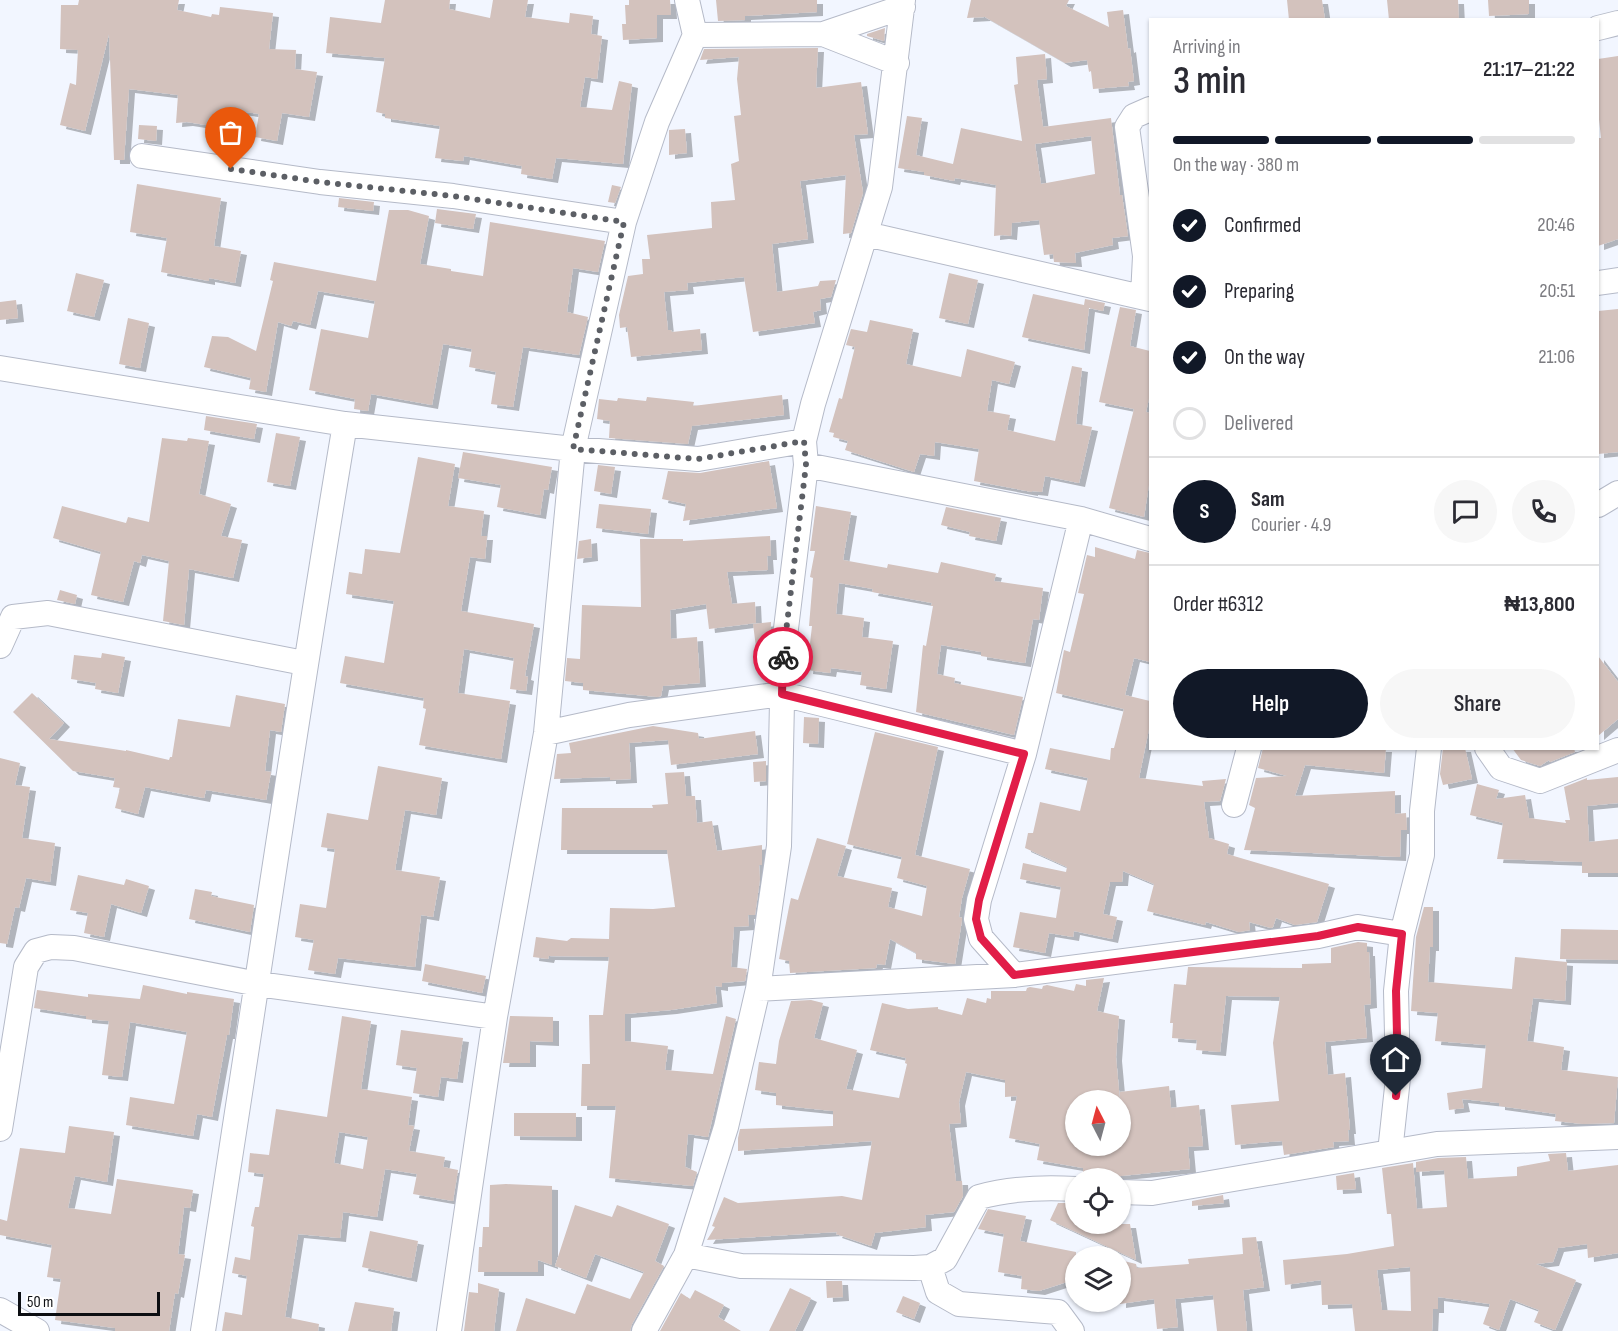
<!DOCTYPE html>
<meta charset="utf-8">
<style>
:root{--surface:#fff;--page:#f7f7f7;--text:#2b2b33;--muted:#7c7c81;--line:#e1e1e2;--accent:#111827}
body{margin:0;font-family:"Sofia Sans Condensed",sans-serif;background:var(--page);color:var(--text);height:100vh;display:flex;flex-direction:column;font-size:22px;white-space:nowrap}
*{box-sizing:border-box;margin:0}
p{font-size:20px;color:var(--muted)}
.icon{flex:none;width:33px;height:33px;fill:none;stroke:currentColor;stroke-width:2;stroke-linecap:round;stroke-linejoin:round}
.map{position:relative;flex:1;overflow:hidden}
.side{position:absolute;left:1149px;top:18px;width:450px;height:732px;display:flex;flex-direction:column;background:var(--surface);border-radius:0px;box-shadow:0 2px 4px #0004}
.side>*{flex:none}
.needle{width:39px;rotate:354deg}
.controls{position:absolute;left:1065px;top:1090px;display:grid;gap:12px}
.controls a{display:grid;place-items:center;width:66px;height:66px;border-radius:50%;background:var(--surface);box-shadow:0 2px 4px #0004;font-size:30px}
.scale{position:absolute;left:18px;bottom:15px;width:142px;box-sizing:border-box;padding-left:6px;border:3px solid #0c0e12;border-top:0;font-size:16px;line-height:21px;white-space:nowrap;color:#0c0e12;-webkit-text-stroke:4px #fff;paint-order:stroke}
.pin{position:absolute;display:grid;place-items:center;width:51px;height:51px;color:#fff;margin:-62px -26px;border-radius:50% 50% 50% 0;rotate:-45deg;box-shadow:0 0 6px #0007}
.pin .icon{rotate:45deg}
.courier{position:absolute;display:grid;place-items:center;width:60px;height:60px;margin:-30px;border:4px solid #e11d48;border-radius:50%;background:#fff;color:#222;box-shadow:0 2px 8px #0007}
.headline em{font-style:normal;font-weight:600}
.headline div{display:flex;flex-direction:column-reverse}
.headline{display:flex;align-items:center;justify-content:space-between;height:102px;padding:0 24px}
h1{font-size:39px;font-weight:600;line-height:45px}
.bar{display:grid;grid-template-columns:repeat(4,1fr);gap:9px 6px;align-content:center;height:72px;padding:0 24px}
.bar i{height:8px;border-radius:4px;background:var(--line)}
.bar .active{background:var(--accent)}
.bar p{grid-column:span 4}
.line{display:flex;align-items:center;gap:15px;padding:0 24px;border-top:2px solid var(--line)}
.line div{flex:1}
.round{display:grid;place-items:center;flex:none;width:63px;height:63px;border-radius:32px;background:var(--page)}
ol{padding:0 24px;list-style:none}
li{display:flex;align-items:center;gap:18px;height:66px}
li p{margin-inline-start:auto}
li .icon{padding:6px;border-radius:50%;background:var(--accent);color:#fff;stroke-width:4}
li:last-child{color:var(--muted)}
li i{width:33px;height:33px;border:3px solid var(--line);border-radius:50%}
.primary-button{display:flex;gap:12px;margin-top:auto;padding:12px 24px}
.primary-button a{flex:1;height:69px;border-radius:36px;background:var(--accent);color:#fff;font-size:24px;font-weight:600;line-height:69px;text-align:center}
.primary-button a+a{background:var(--page);color:var(--text)}
.map>svg:first-child{display:block}
</style>
<div class="map">
<svg width="1618" height="1331" viewBox="0 0 1618 1331">
<defs>
<filter id="shadow"><feDropShadow dx="6" dy="4" stdDeviation="0" flood-color="#0004"/></filter>
</defs>
<rect width="100%" height="100%" fill="#f2f6ff"/>
<path fill="#d3c2bd" fill-rule="evenodd" filter="url(#shadow)" d="M79 0H179L177 10 211 17 212 14 219 15 220 7 273 13 269 49 296 50 295 69 317 72 309 117 282 113 277 141 255 137 259 114 226 109 225 128 187 122 176 123 178 95 129 89 124 160H114L109 34 85 131 60 125 70 83 76 85 78 50 60 49 61 5H78Z
M385 0H450L449 9 490 18 493 0H528L525 17 569 23 570 13 593 16 591 34 602 36 597 79 585 77 580 107 612 110 619 81 632 84 623 164 556 158 552 179 521 174 522 166 464 156 463 161 435 158 440 126 385 118V114L376 112 385 58 326 53 330 17 381 23Z
M629 0H670L671 15H657V38L623 40 622 24H626L625 5H629Z
M716 0H817V12L745 16V20L718 21Z
M971 0H1069L1066 6 1109 27 1107 12 1123 10 1128 49 1130 48 1134 81 1128 82 1129 86 1093 89 1091 71 1089 72 1087 60 1065 63 985 17 967 18Z
M1287 0H1322L1325 20H1289Z
M1387 0H1458L1459 20H1389Z
M1488 0H1529V14L1489 16Z
M885 28 884 41 867 36V34Z
M818 48 816 88 861 82 868 134 854 135 863 193 851 233 843 234 846 175 800 181 808 239 772 244 777 292 818 286 820 281 836 280 831 297 820 299 821 310 813 312 815 323 753 332 744 277 687 283 688 290 664 292 668 330H671L672 332 700 329 702 350 631 357 627 327 620 328 619 315 628 276 643 274 642 259H650L647 235 712 228 711 202 735 200 731 164 739 161 734 116 741 115 737 79 739 57 700 60 704 49Z
M1045 54 1047 79 1037 80 1043 127 1111 118 1120 195H1122L1128 236 1112 238 1113 245 1075 253 1076 263 1054 262 1053 254 1044 255 1039 220 1012 223 1011 236 1003 235 994 236 996 185 955 178 954 181 924 175V172L898 168 907 116 922 118 916 155 953 164 961 128 1022 141 1014 85 1018 84 1016 57ZM1091 136 1095 174 1041 184 1035 144Z
M1618 56V239L1598 246V138H1601L1598 110V59Z
M139 125 157 126 156 141 138 139Z
M685 129 687 153 669 155V130Z
M137 184 221 198 214 246 241 251 235 283 209 278V281L161 272 167 238 130 232Z
M612 185 621 187 615 203 608 202Z
M339 198 374 202 373 211 338 207Z
M437 209 476 214 473 229 435 223Z
M389 210H408L429 216 420 264 451 269V271L483 276 490 222 605 241 598 272 573 268 567 312 588 317 579 355 523 347 513 407 491 404 496 372 469 367 472 349 443 344 432 405 371 394 368 411 354 409 355 399 309 390 321 329 368 338 375 301 318 291 310 325 293 321 291 326 278 322 266 392 249 389 251 378 204 367 212 336 228 337 256 351 273 281 270 280 274 262 376 281Z
M76 273 104 280 94 317 67 311Z
M949 273 978 280 968 324 939 318Z
M1033 294 1084 305 1085 299 1105 303 1103 311 1089 308 1084 350 1022 337Z
M16 300 18 318 0 320V302Z
M1120 307 1136 310 1130 346 1150 351V394L1146 412 1139 410 1150 413V478L1144 517 1109 508 1134 409 1099 402Z
M1618 309V452L1598 454V311Z
M128 318 149 323 140 368 119 364Z
M870 320 913 329 906 364 961 377 967 349 1015 362 1009 384 992 380 987 411 1010 415 1007 430 1055 441 1072 366 1082 368 1076 424 1092 427 1079 483 1045 476 1042 492 1032 491V492L974 481 979 449 935 442 934 456 920 454 914 472 845 450 848 441 833 437 834 433 829 432 839 398 842 399 855 347 846 345 851 329 867 332Z
M782 395 784 415 692 426 688 444 609 438 610 421 597 419 599 399 617 401 618 398 646 401 647 397 694 402 693 406Z
M206 416 257 424 254 439 204 430Z
M276 433 300 437 290 486 267 482Z
M162 438 187 441 188 438 209 441 199 494 231 504 221 536 242 540 233 578 189 569 184 625 163 621 169 561 142 555 140 563 134 561 123 602 91 595 101 552 53 538 62 506 126 523 128 517 149 522Z
M463 452 552 467 548 490 544 489 540 515 497 507 501 485 458 478Z
M418 457 455 464 448 506 484 511 481 536H487L485 559 470 557 461 611 534 624 525 676 528 677 526 691 510 689 514 658 464 649 458 693 510 701 501 759 419 745 426 709 423 708 424 698 340 683 345 656 384 663 394 601 346 594 349 572 362 574 365 549 400 553Z
M769 461 777 508 683 521 686 504 662 499 668 471 700 473Z
M598 465 615 467 611 494 594 491Z
M599 504 651 509 648 534 596 528Z
M816 506 851 512 843 560 887 568 888 564 938 573 941 562 996 574 994 581 1043 588 1039 620 1033 619 1025 663 981 656V652L941 645 937 674 955 678 954 683 1023 697 1014 735 916 712 923 645 926 646 933 606H931L932 603 872 592 873 589 839 583 836 614 864 618 862 637 893 641 886 689 860 685 862 672 831 668 830 673 807 670 812 626H809L813 578 810 577 815 551H810Z
M946 507 1001 518 996 541 969 536 970 532 941 525Z
M770 536 771 556H767L768 570 727 572 732 604 755 602 756 623 709 629 706 604 670 610 671 639 697 637 700 683 663 686 661 696 658 697 583 690V683L565 681 567 658 580 659 582 605 641 607 640 539H683V541Z
M591 539 592 557 577 559 579 541Z
M1095 547 1135 559 1137 550 1150 553V662L1134 658 1125 695 1150 701V724L1139 778 1203 786 1202 781 1226 779 1220 801 1204 802 1209 838 1229 844 1227 854 1329 884 1317 922 1295 925 1276 918 1273 927 1271 928 1249 922 1250 930 1239 932 1206 922 1205 925 1147 911 1154 884 1123 871 1122 882H1110L1103 914 1117 917 1112 939 1074 931 1073 937 1049 933 1045 953 1013 947 1020 912 1056 918 1061 887 1020 879 1023 863 1066 872 1067 867 1025 848 1028 833H1033L1040 802 1080 811 1088 778 1045 769 1050 748 1110 760 1111 748H1114L1124 709 1056 693 1064 650 1070 652 1084 594 1078 593 1087 555 1095 557Z
M60 590 77 595 75 604 57 600Z
M771 622 770 645 756 647 753 624Z
M102 653 125 657 118 693 95 689 96 683 71 679 74 655 101 658Z
M1598 656 1618 682V719L1598 736Z
M32 693 64 723 49 739 126 751V750L169 760 170 757H172L178 719 230 727 236 695 285 704 281 732 270 730 265 771 271 772 266 800 206 790 204 798 145 787 138 814 115 808 120 788 113 787 115 778 73 771 13 712Z
M804 717 819 718 818 744 803 743Z
M653 726 698 733 699 739 755 731 758 754 671 765 668 740 629 743 631 779 610 780V777L554 779 557 754 571 753 569 743Z
M875 732 938 747 915 855 970 869 962 898 959 917 962 918V920L955 964 916 959V953L890 939 885 965 877 964 876 968 790 973 789 961 779 959 789 907 791 898 798 900 817 838 846 846 837 876 892 888 888 907 922 916 927 886 897 878 902 857 847 844Z
M1263 748H1386L1384 773 1305 765 1295 796 1395 791V814L1406 813 1407 830H1401L1400 857 1244 850 1255 808 1249 805 1256 778 1287 776 1258 768Z
M1443 748H1465L1472 779 1443 785 1440 774Z
M1512 748H1574L1575 752 1550 762 1549 760 1540 766 1521 760Z
M0 758 20 763 15 785 30 787 22 838 55 843 50 882 26 878 19 908 15 907 7 944 0 943Z
M766 761V781L754 782 753 762Z
M378 766 442 778 436 815 405 810 395 870 440 877 433 917 421 915 415 967 338 958 335 974 308 970 314 940 295 937 300 904 326 908 335 849 321 847 327 813 368 820Z
M684 772 686 796H695L697 823 712 821 717 851 762 845V865H759L760 879 755 915H748L749 926 734 927 731 967 747 969 745 981 722 983V987L715 986 717 1003 671 1010 625 1014V1041L668 1046 665 1070 713 1074 726 1016 736 1019 708 1137 688 1134 685 1167 697 1172 693 1186 609 1178 616 1106H581L582 1064H590L589 1015H603L609 957 549 956 548 959 533 957 536 937 567 941 571 938 609 939 610 908 653 909 675 907 667 850H561L562 808H653L652 805 668 804 665 773Z
M1618 777V803L1587 806 1589 842 1618 839V873H1582V862L1497 859 1503 823 1470 815 1477 784 1499 790 1496 799 1525 795 1529 818 1566 823 1565 820H1570L1564 787 1587 778V780Z
M78 875 124 885 126 879 149 886 141 913 111 904 104 937 84 933 88 913 70 910Z
M195 889 212 892 211 896 254 905 250 932 189 919Z
M1424 907H1433V947H1430L1428 982 1512 989 1515 957 1567 962 1565 1001 1533 998 1527 1041 1564 1047 1561 1070 1618 1077 1614 1123 1583 1124 1555 1121 1556 1114 1499 1106V1103L1462 1099 1464 1108 1449 1110 1447 1093 1482 1088 1486 1045 1435 1041 1438 1013 1411 1011 1416 937Z
M1561 929 1618 930V960L1560 959Z
M1358 942 1367 943V952H1369L1371 1004 1364 1005 1367 1038 1325 1042 1328 1075 1345 1073 1350 1130H1348L1349 1141 1333 1142 1334 1147 1284 1155 1282 1141 1235 1145 1231 1105 1279 1101 1273 1043 1280 997 1226 996 1220 1052 1196 1050 1197 1040 1172 1038 1173 1023H1170L1174 984 1186 985 1188 967 1302 968V964L1331 963V948Z
M425 964 486 976 482 993 422 981Z
M1104 978 1097 1011 1119 1016 1116 1057 1120 1101H1076V1146H1120V1092L1169 1086 1171 1108 1199 1105 1203 1146 1188 1147 1190 1169 1111 1177V1174L1083 1177V1168L1037 1160 1040 1144 1009 1138 1017 1096 1005 1097V1080L966 1072 959 1102 961 1123 949 1124 956 1181H962L963 1196 954 1212 925 1215 926 1227 875 1233 871 1246 836 1234 837 1232 707 1240 715 1227 712 1226 724 1197 738 1203 842 1196 862 1200 872 1141 738 1151V1138L740 1129 833 1126V1111L776 1105V1093L755 1090 759 1062 776 1064 779 1041 791 1001 811 1000 823 1003 814 1038 857 1050 846 1089 899 1098 907 1064 905 1063 906 1058 870 1050 882 1003 908 1009 938 1007V1009L962 1015 967 998 986 1003 987 998 991 999V991H1026L1027 988 1030 987 1042 989 1043 986 1047 985 1074 991 1076 984 1086 986V980Z
M143 985 187 994V992L234 999 229 1035H227L212 1117 197 1114 193 1136 126 1125 130 1097 174 1104 187 1032 130 1022 122 1077 102 1075 109 1021 86 1019V1016L34 1008 37 990 88 997V994L140 999Z
M342 1016 371 1021 361 1089 412 1097 408 1125 414 1126 409 1151 445 1157 443 1167 458 1170 453 1201 413 1194 417 1174 385 1169 377 1217 343 1212 340 1238 298 1234 285 1317 319 1324 318 1331H222L225 1312 242 1315 247 1276 232 1273 235 1257 250 1260 254 1227 251 1226 255 1207H259L264 1174 248 1172 250 1153 269 1155 276 1109 327 1117ZM339 1132 368 1137 363 1169 334 1163Z
M510 1016 553 1017V1042L530 1041V1063H503Z
M401 1030 463 1038 457 1079 441 1077 438 1097 413 1093 417 1068 396 1065Z
M514 1113H576V1137L514 1136Z
M69 1126 114 1132 107 1182 75 1176 68 1208 111 1214 117 1179 193 1190 190 1208 184 1207 178 1254 185 1255 178 1294 175 1293 169 1331H115V1328L55 1320 61 1279 47 1277 52 1245 0 1235V1219L7 1221 20 1148 65 1153Z
M1566 1153 1568 1171 1618 1165V1253L1588 1258 1587 1244 1558 1248 1553 1262 1536 1264 1576 1280 1555 1330 1534 1322 1539 1310 1510 1299 1499 1330 1483 1324 1490 1304 1438 1297V1309H1433L1432 1331H1355L1352 1304 1322 1305 1321 1280 1285 1285 1283 1260 1347 1254 1394 1246 1391 1214H1387L1382 1168 1413 1163 1417 1209 1447 1207 1444 1170 1416 1172V1162L1438 1158 1466 1157 1468 1179 1517 1176V1167L1550 1161 1548 1154ZM1410 1267 1411 1311 1382 1310 1377 1270Z
M1354 1173 1356 1189 1337 1190 1336 1176Z
M506 1184 552 1186V1265L538 1260V1272H478L479 1247H482L483 1227H489L490 1185Z
M1223 1195 1224 1203 1192 1206V1201Z
M1058 1203H1070L1076 1206V1224H1130L1136 1260 1050 1220Z
M575 1205 612 1217 617 1205 669 1224 655 1261 664 1266 632 1324 630 1331H516L526 1298 575 1314 587 1284 630 1299 644 1272 595 1254 586 1278 555 1266Z
M988 1209 1026 1216 1020 1241 1076 1252V1274L1068 1277 1070 1281 1039 1291 1021 1289 1022 1276 998 1272 1004 1234 978 1229Z
M370 1231 418 1241 411 1278 362 1267Z
M1256 1237 1264 1287 1243 1290 1247 1331H1217L1213 1295 1175 1299 1178 1327 1157 1329 1154 1299 1120 1304V1260L1136 1264 1137 1268 1189 1264 1188 1259 1243 1254 1242 1238Z
M826 1281H842L843 1297 827 1298Z
M478 1283 499 1289 494 1331H464L469 1292 478 1293Z
M790 1288 811 1298 795 1331H769Z
M695 1290 724 1305 718 1317 741 1331H660L681 1293 690 1299Z
M903 1296 920 1303 914 1319 896 1312Z
M355 1302 394 1308 391 1331H348Z"/>
<g fill="none" stroke-linecap="round" stroke-linejoin="round">
<defs>
<path id="minor" d="M687 0 695 35 823 34 903 7
M1598 28 1618 23
M823 34 897 63
M142 156 320 182 453 196 624 222
M866 234 1150 299
M1598 283 1618 280
M1143 296 1145 256 1127 127 1134 116 1150 109
M0 368 345 424 573 449 698 459 804 441
M806 465 1081 519 1150 539
M1598 505 1618 493
M0 646 13 617 48 613 304 663
M546 733 629 715 782 694 1024 754
M1487 748 1501 768 1540 781 1618 750
M1234 805 1249 748
M1014 975 981 938 976 919 979 900 1024 754 1081 519
M758 989 1014 975 1318 936 1358 927 1402 934
M0 1129 26 967 36 951 51 947 74 948 258 984 495 1017
M1390 1152 1398 1078 1396 991 1402 934 1422 855V811L1429 748
M1120 1192 1152 1193 1437 1144 1618 1137
M686 1255 741 1266 914 1268 930 1267 945 1259 979 1197C1011 1188 1042 1187 1076 1189
M930 1267 938 1292 959 1304 1058 1312 1072 1331
M0 1310 37 1331
M203 1331C251 1029 294 726 345 424
M449 1331 495 1017 546 733 573 449 624 222 657 122 695 35
M644 1331 686 1255 726 1127 758 989 779 846 783 653 806 465 804 441 813 404 880 187 903 0"/>
</defs>
<use href="#minor" stroke="#b5bac8" stroke-width="26"/>
<use href="#minor" stroke="#fff" stroke-width="24"/>
</g>
<g fill="none" stroke-linecap="round" stroke-linejoin="round">
<path stroke="#5c5f65" stroke-width="6" stroke-dasharray="0 10.8" d="M231 169 320 182 453 196 624 222 573 449 698 459 804 441 806 465 783 657"/>
<path stroke="#e11d48" stroke-width="8" d="M783 657 782 694 1024 754 979 900 976 919 981 938 1014 975 1318 936 1358 927 1402 934 1396 991 1398 1078 1396 1096"/>
</g>
</svg>
<div class="controls">
<a><svg class="needle" viewBox="-14 -14 28 28"><path d="M0-13l5 13h-10z" fill="#e53935"/><path d="M0 13l5-13h-10z" fill="#7c7c81"/></svg></a>
<a><svg class="icon" aria-label="locate" viewBox="0 0 24 24"><circle cx="12" cy="12" r="6"/><path d="M12 2v4M12 18v4M2 12h4M18 12h4"/></svg></a>
<a><svg class="icon" aria-label="layers" viewBox="0 0 24 24"><path d="M12 4l9 5-9 5-9-5zM3 14l9 5 9-5"/></svg></a>
</div>
<div class="scale">50 m</div>
<div class="pin" style="left:231px;top:169px;background:#ea580c"><svg class="icon" aria-label="bag" viewBox="0 0 24 24"><path d="M5 8h14l-1 12H6zM9 8a3 3 0 0 1 6 0"/></svg></div>
<div class="pin" style="left:1396px;top:1096px;background:#1f2937"><svg class="icon" aria-label="home" viewBox="0 0 24 24"><path d="M3 11l9-7 9 7M6 9v11h12V9"/></svg></div>
<div class="courier" style="left:783px;top:657px"><svg class="icon" aria-label="bike" viewBox="0 0 24 24"><circle cx="6" cy="16" r="4"/><circle cx="18" cy="16" r="4"/><path d="M6 16l4-8h5l3 8M10 8l3 8H6M13 5h3"/></svg></div>
<section class="side">
<div class="headline"><div><h1>3 min</h1><p>Arriving in</p></div><em>21:17–21:22</em></div>
<div class="bar"><i class="active"></i><i class="active"></i><i class="active"></i><i></i><p>On the way · 380 m</p></div>
<ol>
<li><svg class="icon" aria-label="check" viewBox="0 0 24 24"><path d="M5 12l5 5 9-10"/></svg>Confirmed<p>20:46</p></li>
<li><svg class="icon" aria-label="check" viewBox="0 0 24 24"><path d="M5 12l5 5 9-10"/></svg>Preparing<p>20:51</p></li>
<li><svg class="icon" aria-label="check" viewBox="0 0 24 24"><path d="M5 12l5 5 9-10"/></svg>On the way<p>21:06</p></li>
<li><i></i>Delivered</li>
</ol>
<div class="line" style="height:108px"><b class="round" style="background:var(--accent);color:#fff">S</b><div><b>Sam</b><p>Courier · 4.9</p></div><a class="round"><svg class="icon" aria-label="chat" viewBox="0 0 24 24"><path d="M4 5h16v11H9l-5 4z"/></svg></a><a class="round"><svg class="icon" aria-label="phone" viewBox="0 0 24 24"><path d="M5 4h4l2 5-3 2q2 4 5 5l2-3 5 2v4C11 20 4 13 5 4z"/></svg></a></div>
<div class="line" style="height:78px"><div>Order #6312</div><b>₦13,800</b></div>
<div class="primary-button"><a>Help</a><a>Share</a></div>
</section>
</div>
